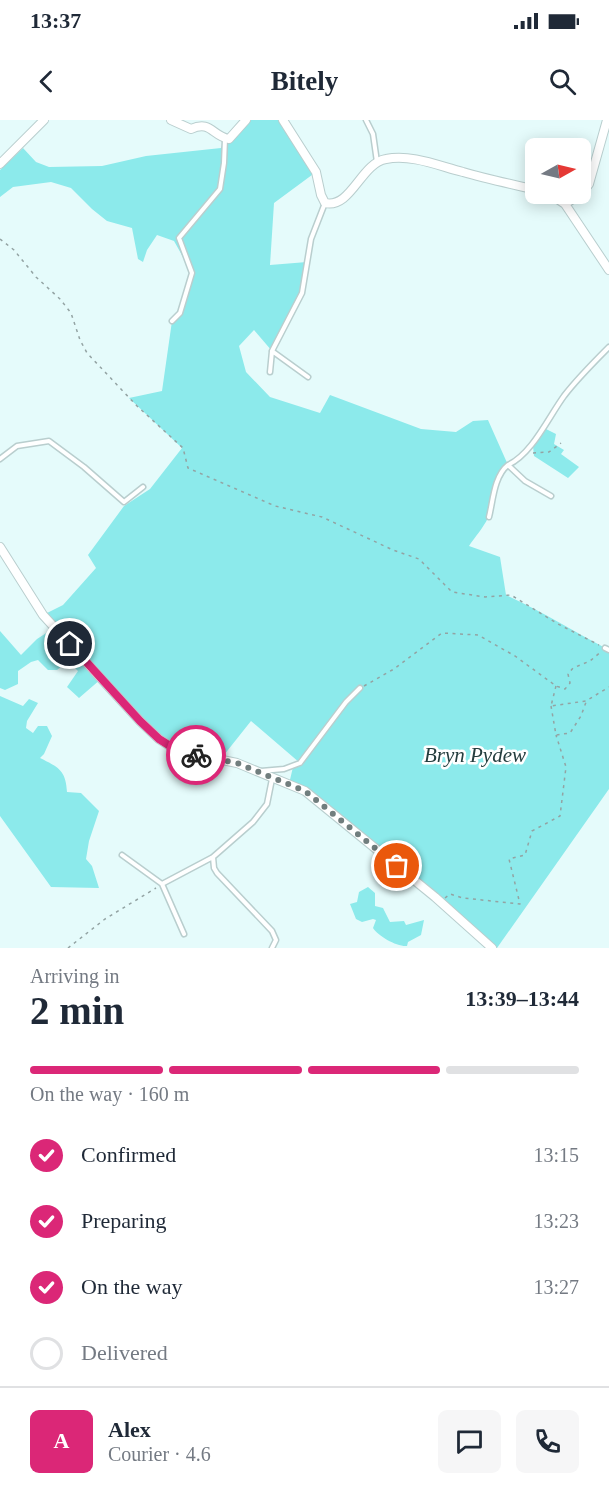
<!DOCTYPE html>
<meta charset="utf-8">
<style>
:root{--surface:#fff;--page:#f6f6f7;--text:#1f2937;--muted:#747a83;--line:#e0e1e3;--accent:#db2777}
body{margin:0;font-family:Georgia,serif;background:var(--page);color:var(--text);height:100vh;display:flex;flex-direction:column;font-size:22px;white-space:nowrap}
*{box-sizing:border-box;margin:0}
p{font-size:20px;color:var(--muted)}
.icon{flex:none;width:33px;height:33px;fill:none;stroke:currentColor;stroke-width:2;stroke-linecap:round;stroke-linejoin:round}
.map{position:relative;height:828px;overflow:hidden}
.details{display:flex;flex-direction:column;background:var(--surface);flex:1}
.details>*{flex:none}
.needle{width:39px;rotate:82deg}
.buttons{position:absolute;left:525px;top:18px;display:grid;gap:12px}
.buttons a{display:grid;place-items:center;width:66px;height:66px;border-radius:9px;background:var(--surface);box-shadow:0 3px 15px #0003;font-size:30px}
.pin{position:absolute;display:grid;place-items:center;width:51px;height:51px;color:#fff;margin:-26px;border:3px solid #fff;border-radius:50%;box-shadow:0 2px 6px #0007}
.courier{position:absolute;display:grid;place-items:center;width:60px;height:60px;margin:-30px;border:4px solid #db2777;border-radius:50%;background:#fff;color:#222;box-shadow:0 2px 8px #0007}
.headline em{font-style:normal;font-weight:600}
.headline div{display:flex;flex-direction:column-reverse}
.headline{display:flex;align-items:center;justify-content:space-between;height:102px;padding:0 30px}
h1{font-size:39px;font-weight:600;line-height:45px}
.bar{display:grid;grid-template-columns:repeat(4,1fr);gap:9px 6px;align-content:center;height:72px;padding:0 30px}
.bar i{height:8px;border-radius:4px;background:var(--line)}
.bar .on{background:var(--accent)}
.bar p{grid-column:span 4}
.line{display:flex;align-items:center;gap:15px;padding:0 30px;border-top:2px solid var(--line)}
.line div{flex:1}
.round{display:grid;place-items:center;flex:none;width:63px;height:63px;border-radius:9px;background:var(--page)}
ol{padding:0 30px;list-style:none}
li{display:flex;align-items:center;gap:18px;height:66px}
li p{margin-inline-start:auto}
li .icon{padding:6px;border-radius:50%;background:var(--accent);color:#fff;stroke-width:4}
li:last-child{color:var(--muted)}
li i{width:33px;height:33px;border:3px solid var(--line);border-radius:50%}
.status{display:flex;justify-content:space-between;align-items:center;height:42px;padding:0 30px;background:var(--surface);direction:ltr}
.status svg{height:16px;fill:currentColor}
header{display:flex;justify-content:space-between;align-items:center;height:78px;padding:0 30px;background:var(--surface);font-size:27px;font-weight:600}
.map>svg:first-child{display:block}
</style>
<div class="status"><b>13:37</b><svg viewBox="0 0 49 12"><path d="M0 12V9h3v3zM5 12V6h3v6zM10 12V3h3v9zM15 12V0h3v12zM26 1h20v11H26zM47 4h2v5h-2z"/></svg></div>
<header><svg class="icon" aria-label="back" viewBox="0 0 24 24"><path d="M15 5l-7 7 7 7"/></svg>Bitely<svg class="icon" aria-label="search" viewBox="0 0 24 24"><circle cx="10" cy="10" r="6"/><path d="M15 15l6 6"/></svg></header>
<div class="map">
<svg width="609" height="828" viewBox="0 0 609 828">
<rect width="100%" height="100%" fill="#e5fbfb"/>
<path fill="#8ceaeb" d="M246 0H283L316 52 274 83 270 145 307 142 302 173 272 231 254 210 239 226 246 252 270 277 320 293 330 275 421 309 456 312 473 301 488 300 508 345C493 362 497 381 488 398 483 408 475 417 469 426L500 437 506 475C542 491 575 512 609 530V669L497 828H492L305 671 289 664 293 647 300 643 251 601 220 640 170 627 101 559 79 578 67 567 78 551 68 541 57 550H48L38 540 31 542 18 551V564L5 570 0 568V511L21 535 37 519 54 508 43 495 63 485 96 448 88 435 124 386 150 369 182 328 129 278 162 271 172 201 180 193 192 153 174 121 157 115 147 130 143 142 138 139 132 108 107 101 92 89 71 68 51 62 13 67 0 77V50L23 28 36 42 49 47 102 46 146 36 221 28 225 19Z
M546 309 556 314 554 324 564 330 561 334 579 347 568 358 534 336 533 326Z
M0 576 23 586 29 579 38 583 27 601 26 608 33 613 38 606H47L52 616 44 634 40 638C58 647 66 650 67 672L81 673 99 691 89 721 86 739 92 746 99 768 51 767 0 696Z
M368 767 375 773V786L383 788 390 802 404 801 406 805 424 800 421 815 408 822 407 826C397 827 378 816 373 808L376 800 373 799 362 802 356 799 350 784 357 782 359 772Z"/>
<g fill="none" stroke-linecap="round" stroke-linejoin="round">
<defs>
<path id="lane" d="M366 0 373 14 377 42
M172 201 180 193 192 153 179 118 220 69 224 43 225 19
M272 231 308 257
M270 252 272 231 302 173 311 119 325 83
M0 339 17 326 49 321 84 347 124 382 143 367
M551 376 525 361 508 345C532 334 548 298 564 276 577 259 594 242 609 227
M489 397C493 381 494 356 508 345
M605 528 609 530
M261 651 284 649 300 643 346 582 360 568
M122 735 162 764
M213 737 214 748 217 753 272 811 276 820 272 828
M184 814 162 764 213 737 253 702 267 684 272 659"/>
<path id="street" d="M171 0 191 9C211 0 212 16 229 19L246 0
M283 0 316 52 321 75 325 83C351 89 361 43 386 39 412 34 439 46 463 52 487 59 511 64 536 70
M0 44 44 0
M545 74 556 78 565 84 609 150
M565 84 582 73 589 64 607 0
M0 427 43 495 140 601 159 619 178 631 237 643 305 671 435 777 492 828"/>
</defs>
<use href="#lane" stroke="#b9cece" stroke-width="7"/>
<use href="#street" stroke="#b9cece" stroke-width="10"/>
<path stroke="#93a3a3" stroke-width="1.5" stroke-dasharray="3 4.5" stroke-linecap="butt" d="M0 119 14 130 36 157 60 179 71 193 80 220 87 233 137 286 183 328 188 348 275 386 322 397 393 430 419 439 452 472 485 477 511 475 558 504 599 525
M533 333 549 332 561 323
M364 566 394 549 442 513 478 515 515 536 556 566 565 569 570 563 568 554 573 548 590 541 602 531
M556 566 551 586 586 581 609 567
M551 586 556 615 570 613 581 596 586 582
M445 778 450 774 463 778 520 784 509 739 525 735 532 711 560 696 566 647 556 615
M68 828 105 799 156 768"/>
<use href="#lane" stroke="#fff" stroke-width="4"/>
<use href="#street" stroke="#fff" stroke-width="8"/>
</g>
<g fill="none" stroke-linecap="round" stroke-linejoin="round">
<path stroke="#717e7e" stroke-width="6" stroke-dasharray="0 10.8" d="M196 635 237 643 305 671 397 746"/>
<path stroke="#db2777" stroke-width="8" d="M70 524 140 601 159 619 178 631 196 635"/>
</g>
<g text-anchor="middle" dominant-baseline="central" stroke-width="5" stroke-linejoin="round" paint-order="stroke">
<g font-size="21" font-style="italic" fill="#253e3f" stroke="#fff">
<text x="475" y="635">Bryn Pydew</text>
</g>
</g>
</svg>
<div class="buttons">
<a><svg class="needle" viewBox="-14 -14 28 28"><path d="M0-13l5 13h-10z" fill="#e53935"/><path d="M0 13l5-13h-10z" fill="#747a83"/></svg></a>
</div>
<div class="pin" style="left:397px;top:746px;background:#ea580c"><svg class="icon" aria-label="bag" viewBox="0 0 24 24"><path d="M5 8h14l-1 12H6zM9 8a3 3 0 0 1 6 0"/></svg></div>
<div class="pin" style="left:70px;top:524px;background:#1f2937"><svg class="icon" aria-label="home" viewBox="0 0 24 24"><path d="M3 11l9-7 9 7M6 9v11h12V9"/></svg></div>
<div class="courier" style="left:196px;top:635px"><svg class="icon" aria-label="bike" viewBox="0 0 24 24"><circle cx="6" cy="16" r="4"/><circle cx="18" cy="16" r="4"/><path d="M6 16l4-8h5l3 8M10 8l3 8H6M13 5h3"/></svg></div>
</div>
<section class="details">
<div class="headline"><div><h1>2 min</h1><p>Arriving in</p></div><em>13:39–13:44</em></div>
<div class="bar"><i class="on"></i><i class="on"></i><i class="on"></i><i></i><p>On the way · 160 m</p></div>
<ol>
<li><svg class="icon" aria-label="check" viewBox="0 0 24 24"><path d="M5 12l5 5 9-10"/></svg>Confirmed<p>13:15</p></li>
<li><svg class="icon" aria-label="check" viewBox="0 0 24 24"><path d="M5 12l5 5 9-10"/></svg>Preparing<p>13:23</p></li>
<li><svg class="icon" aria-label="check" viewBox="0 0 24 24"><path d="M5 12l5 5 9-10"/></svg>On the way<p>13:27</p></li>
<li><i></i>Delivered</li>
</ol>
<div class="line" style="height:108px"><b class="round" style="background:var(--accent);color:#fff">A</b><div><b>Alex</b><p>Courier · 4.6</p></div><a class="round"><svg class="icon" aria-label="chat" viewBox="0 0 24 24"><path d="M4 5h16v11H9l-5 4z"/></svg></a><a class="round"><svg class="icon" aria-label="phone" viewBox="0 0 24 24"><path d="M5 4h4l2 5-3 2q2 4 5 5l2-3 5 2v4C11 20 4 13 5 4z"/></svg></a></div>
</section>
